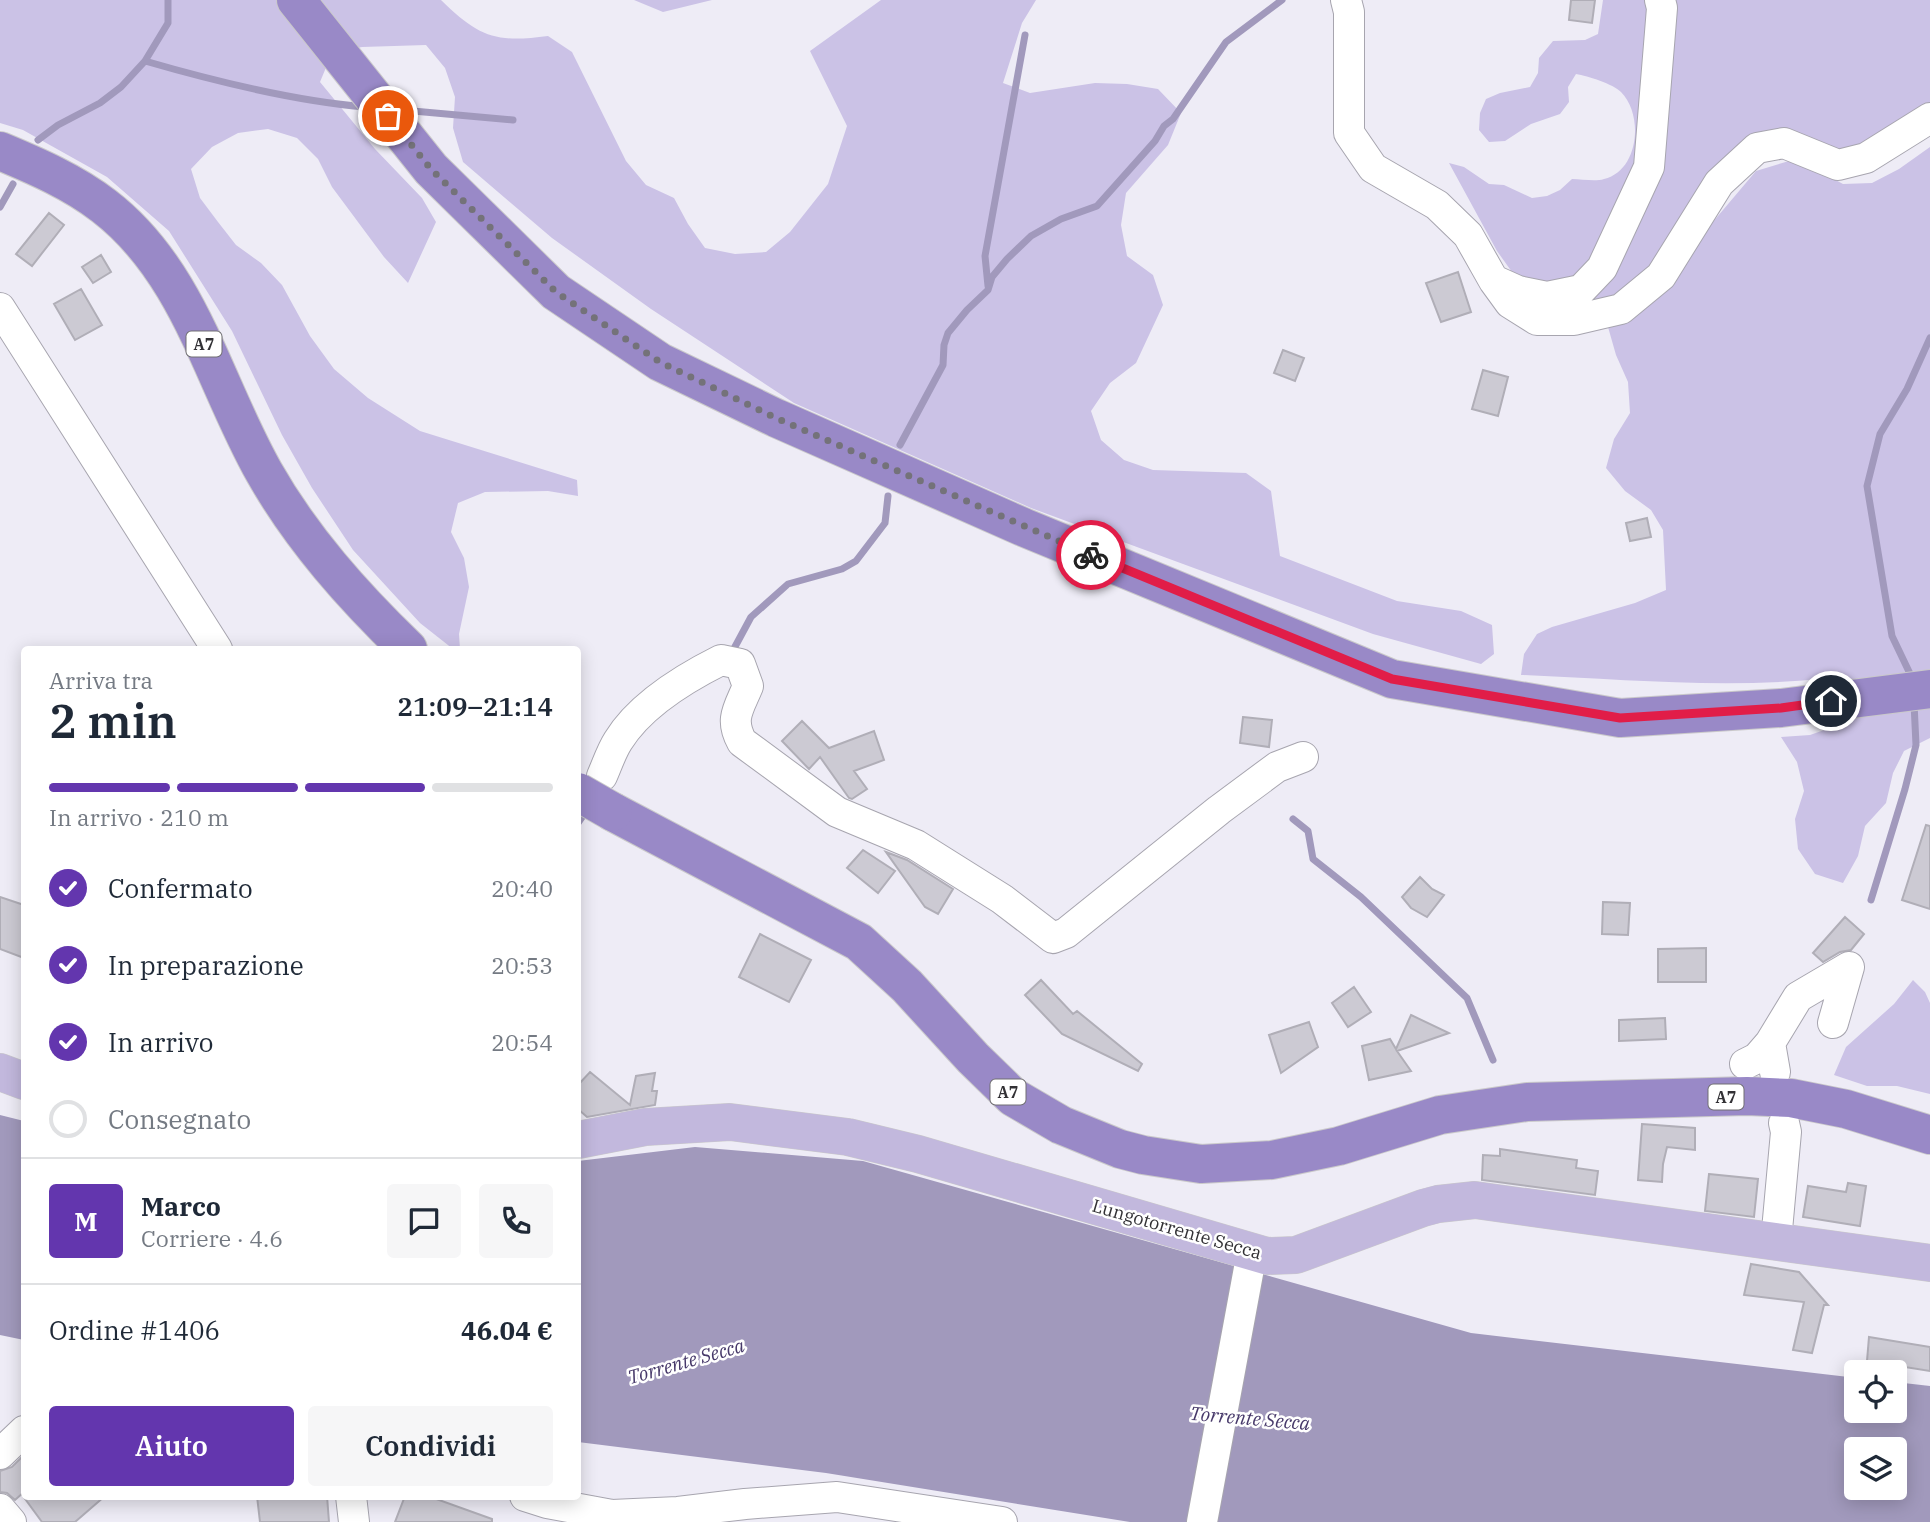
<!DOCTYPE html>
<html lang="it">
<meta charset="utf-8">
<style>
:root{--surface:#fff;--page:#f6f6f7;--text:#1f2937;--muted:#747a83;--line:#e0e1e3;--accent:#6336ae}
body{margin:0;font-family:"IBM Plex Serif",serif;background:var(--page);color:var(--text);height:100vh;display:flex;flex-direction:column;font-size:26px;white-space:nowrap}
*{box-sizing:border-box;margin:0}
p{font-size:23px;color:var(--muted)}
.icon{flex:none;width:38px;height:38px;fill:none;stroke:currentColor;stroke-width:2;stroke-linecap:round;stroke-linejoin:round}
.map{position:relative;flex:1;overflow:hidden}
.side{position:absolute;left:21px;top:646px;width:560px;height:854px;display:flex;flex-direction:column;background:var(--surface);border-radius:7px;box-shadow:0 4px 18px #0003}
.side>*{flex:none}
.buttons{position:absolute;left:1844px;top:1360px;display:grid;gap:14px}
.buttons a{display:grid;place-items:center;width:63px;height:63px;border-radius:7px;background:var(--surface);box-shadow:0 4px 18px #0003;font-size:35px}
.pin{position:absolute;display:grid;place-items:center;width:60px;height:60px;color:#fff;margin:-30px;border:4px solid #fff;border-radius:50%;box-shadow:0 2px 7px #0007}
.courier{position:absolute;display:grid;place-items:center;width:70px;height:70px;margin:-35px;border:5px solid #e11d48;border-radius:50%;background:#fff;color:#222;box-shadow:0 2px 9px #0007}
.overview em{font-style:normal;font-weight:600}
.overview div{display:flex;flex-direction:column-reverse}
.overview{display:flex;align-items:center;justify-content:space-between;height:119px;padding:0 28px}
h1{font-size:46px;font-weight:600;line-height:52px}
.bar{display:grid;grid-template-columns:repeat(4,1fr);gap:10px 7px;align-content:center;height:84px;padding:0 28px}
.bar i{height:9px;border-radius:5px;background:var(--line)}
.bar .on{background:var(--accent)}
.bar p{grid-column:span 4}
.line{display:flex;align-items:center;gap:18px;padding:0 28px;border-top:2px solid var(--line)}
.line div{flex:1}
.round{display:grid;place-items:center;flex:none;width:74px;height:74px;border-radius:7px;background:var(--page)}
ol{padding:0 28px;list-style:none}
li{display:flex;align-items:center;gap:21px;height:77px}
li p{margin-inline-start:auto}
li .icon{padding:7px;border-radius:50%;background:var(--accent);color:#fff;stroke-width:4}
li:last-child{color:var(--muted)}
li i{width:38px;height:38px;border:4px solid var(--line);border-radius:50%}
.action{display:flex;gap:14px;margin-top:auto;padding:14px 28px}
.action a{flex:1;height:80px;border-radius:7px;background:var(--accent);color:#fff;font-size:28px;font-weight:600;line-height:80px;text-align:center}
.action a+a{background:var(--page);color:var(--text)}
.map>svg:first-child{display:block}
</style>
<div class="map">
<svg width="1930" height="1522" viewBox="0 0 1930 1522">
<rect width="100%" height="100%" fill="#eeecf6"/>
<path fill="#cbc2e6" d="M0 0H441C479 37 495 43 548 36L572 52 626 161 646 185 674 198 688 224 705 248 735 254 766 252 790 232 828 184 847 126 810 51 881 0H1036L1022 23 1003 83 1030 93 1095 83 1127 84 1158 89 1181 113 1168 145 1126 193 1121 225 1127 256 1153 275 1163 305 1136 363 1110 383 1091 411 1101 440 1124 460 1153 470 1246 473 1271 491 1280 556 1397 601 1461 611 1492 625 1494 654 1481 664 1373 634 1031 508 794 403 651 309 552 238 463 162 453 128 455 97 445 68 426 45 362 47 332 53 320 82 375 149 422 198 436 222 408 283 384 257 332 187 318 159 297 138 268 129 238 133 212 147 191 169 200 198 218 222 236 245 261 263 282 285 310 336 334 369 368 398 420 431 577 480 578 496 548 491 485 492 458 503 451 532 464 558 469 587 459 634 460 649H453L420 623 353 550 312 488 282 435 232 331 169 231 107 177 23 130 0 123Z
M634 0H712L663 12Z
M1603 0H1930V108L1863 151 1837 155 1769 137 1656 265 1600 309 1517 279 1497 251 1449 163 1464 167 1489 184 1504 185 1532 198 1547 196 1560 190 1572 179C1582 179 1595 182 1604 179 1639 171 1644 115 1621 92 1613 84 1588 76 1576 74L1568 87 1569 102 1560 114 1531 124 1505 141 1489 142 1479 130 1480 113 1486 99 1500 93 1530 87 1538 73 1539 58 1553 41 1585 40 1598 34Z
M1930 147V738L1904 751 1893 773 1886 803 1865 826 1858 856 1843 883 1815 874 1798 849 1795 819 1804 791 1797 762 1781 737 1810 735 1830 728 1820 679C1721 689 1620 679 1521 675L1524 654 1537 634 1552 627 1635 603 1666 590 1663 530 1651 510 1625 491 1606 468 1614 439 1630 413 1628 382 1616 355 1608 327 1657 299 1712 223 1756 171 1789 161 1817 170 1843 184 1872 183 1899 169Z
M1913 980 1925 992 1930 1003V1094L1897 1086H1867L1834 1075 1846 1047 1894 1004Z"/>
<path fill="#a199bc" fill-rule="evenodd" d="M0 1115 24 1121V1340L0 1335Z
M695 1147 863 1161 1471 1333 1857 1378V1410H1895V1382L1930 1386V1522H1130L826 1473 578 1442V1161ZM1857 1449H1895V1488H1857Z"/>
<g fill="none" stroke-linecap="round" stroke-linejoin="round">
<path stroke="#a199bc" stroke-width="7" d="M145 61C214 81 294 101 366 107
M402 110 513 120
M38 140 58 125 100 103 121 87 145 61 168 23V0
M0 207 13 184
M988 286 985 256 1025 35
M900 445 943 365 944 345 948 333 967 310 988 290 992 277 1007 259 1031 236 1061 219 1097 206 1155 141 1164 126 1173 119 1226 42 1282 0
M730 656 751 617 788 584 842 569 856 561 885 523 888 496
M1913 680 1892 636 1867 486 1880 434 1907 389 1930 338
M1293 819 1308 831 1313 859 1361 897 1467 998 1493 1060
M578 823 587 810
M1871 900 1905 789 1916 745 1914 703"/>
</g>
<path fill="#cccad3" stroke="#b0aeb7" stroke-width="2" d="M1571 0H1595L1592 23 1569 20Z
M49 213 64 225 32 266 16 254Z
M101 255 111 272 93 283 82 267Z
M1458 272 1471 312 1441 322 1426 283Z
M81 289 102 325 75 340 54 304Z
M1283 350 1304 358 1295 381 1274 373Z
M1483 370 1508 377 1498 416 1472 409Z
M1647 518 1651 537 1630 541 1626 523Z
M1243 717 1272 720 1269 747 1240 743Z
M802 721 829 748 874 731 884 760 854 771 867 789 852 799 849 798 820 757 809 769 782 741Z
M1926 825 1930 826V909L1902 900Z
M863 850 895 871 878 893 847 868Z
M886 852 907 860 953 889 938 914 925 907Z
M1420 877 1432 889 1444 895 1427 917 1411 908 1402 897Z
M0 897 24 905V958L0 949Z
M1603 902 1630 903 1628 935 1602 934Z
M1845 917 1864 934 1851 950 1840 952 1823 962 1813 953Z
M760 934 811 960 789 1002 739 977Z
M1706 948V982H1658V949Z
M1041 980 1073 1014 1077 1011 1142 1064 1138 1071 1062 1034 1025 995Z
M1354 987 1371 1012 1348 1027 1332 1003Z
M1411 1015 1449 1033 1397 1051 1411 1071 1369 1080 1362 1046 1390 1039 1396 1049Z
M1665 1018 1666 1039 1619 1041V1020Z
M1309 1022 1318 1047 1281 1073 1269 1035Z
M590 1072 630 1105 636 1076 655 1073 652 1091H657L655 1105 587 1117 578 1109V1085Z
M1642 1124 1695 1128V1150L1667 1147 1663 1164 1662 1182 1638 1180Z
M1500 1149 1577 1160 1576 1168 1598 1171 1595 1195 1482 1180 1483 1155 1500 1156Z
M1709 1174 1758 1179 1754 1217 1705 1211Z
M1848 1183 1866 1186 1860 1226 1803 1217 1808 1186 1846 1192Z
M1751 1264 1799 1272 1828 1305H1824L1812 1353 1793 1350 1804 1302 1744 1295Z
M1869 1337 1930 1347V1371L1867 1361Z
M24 1455V1492L15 1500 7 1493 0 1492V1471L12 1467Z
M23 1496H105L75 1522H42Z
M257 1496H327L329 1522H260Z
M405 1496H428L492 1519V1522H395Z"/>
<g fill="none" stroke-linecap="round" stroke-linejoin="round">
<defs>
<path id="minor" d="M1346 0 1349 12V133L1373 168 1437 205 1468 235 1494 281 1510 303 1537 320H1574L1621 309 1661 276 1719 183 1757 148 1784 143 1838 165 1866 158 1930 118
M1498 282 1518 291 1547 297 1581 290 1602 268 1649 167 1662 8 1660 0
M0 308 217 649
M602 776C607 765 611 752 618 741 640 705 685 678 721 660L740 664 748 686C739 708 729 719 742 742L837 812 916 845 1002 899 1053 938 1066 933 1219 810 1277 767 1303 757
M1833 1023 1849 967
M1745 1064 1757 1058 1770 1043
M1775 1072 1770 1043 1798 997 1849 967
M1776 1241 1786 1132 1784 1123
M0 1454 24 1431
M351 1496 354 1522
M525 1496 547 1503 612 1515 678 1512 745 1504 837 1497 1002 1522
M0 1509 11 1522
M1202 1522 1252 1252"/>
<path id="major" d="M0 1072 24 1081
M578 1140 645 1127 730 1122 848 1137 918 1154 1267 1256 1296 1255 1423 1208 1438 1204 1475 1200 1930 1263"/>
<path id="highway" d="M296 0 431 169 556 292 660 362 776 418 1023 527 1392 679 1620 718 1781 708 1930 689
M0 151C36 166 73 182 104 206 190 272 213 382 264 472 302 539 353 596 408 649
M613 812 859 942 907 986 973 1058 1013 1097 1061 1125 1120 1149 1143 1155 1201 1164 1272 1160 1339 1146 1440 1115 1527 1102 1747 1096 1791 1098 1846 1109 1930 1135"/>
</defs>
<use href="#minor" stroke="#a7a5af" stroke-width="32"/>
<use href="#major" stroke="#cac9ca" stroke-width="38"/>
<use href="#highway" stroke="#cac9ca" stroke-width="40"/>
<use href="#minor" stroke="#fff" stroke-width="30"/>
<use href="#major" stroke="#c2b8dd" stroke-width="37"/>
<use href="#highway" stroke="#9989c7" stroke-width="38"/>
<defs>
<path id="highway-bridge" d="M578 792 613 812"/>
</defs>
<use href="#highway-bridge" stroke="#cac9ca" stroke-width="40" stroke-linecap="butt"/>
<use href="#highway-bridge" stroke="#9989c7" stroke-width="38"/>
</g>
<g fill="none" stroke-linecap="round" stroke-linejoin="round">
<path stroke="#747279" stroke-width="7" stroke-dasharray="0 12.6" d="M388 116 431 169 556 292 660 362 776 418 1091 555"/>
<path stroke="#e11d48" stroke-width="9" d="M1091 555 1392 679 1620 718 1781 708 1831 701"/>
</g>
<g text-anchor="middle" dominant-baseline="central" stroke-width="5" stroke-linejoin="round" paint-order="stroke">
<g fill="#fff" stroke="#706f72" stroke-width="2">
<rect x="186.5" y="331.5" width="35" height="25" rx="5"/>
<rect x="990.5" y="1079.5" width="35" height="25" rx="5"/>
<rect x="1708.5" y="1084.5" width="35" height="25" rx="5"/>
</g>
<g font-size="16" font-weight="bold" fill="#323135">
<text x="204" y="344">A7</text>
<text x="1008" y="1092">A7</text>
<text x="1726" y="1097">A7</text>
</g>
<g font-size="18" fill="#323135" stroke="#fff">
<text transform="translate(1177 1229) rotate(16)">Lungotorrente Secca</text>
</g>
<g font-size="19" font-style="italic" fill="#47396a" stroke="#fff">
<text transform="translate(686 1361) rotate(-16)">Torrente Secca</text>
<text transform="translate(1250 1418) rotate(5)">Torrente Secca</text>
</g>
</g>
</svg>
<div class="buttons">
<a><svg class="icon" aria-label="locate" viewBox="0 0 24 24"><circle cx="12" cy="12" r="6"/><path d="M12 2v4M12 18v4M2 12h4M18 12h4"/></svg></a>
<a><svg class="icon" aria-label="layers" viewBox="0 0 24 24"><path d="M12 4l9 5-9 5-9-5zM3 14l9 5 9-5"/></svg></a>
</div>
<div class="pin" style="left:388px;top:116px;background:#ea580c"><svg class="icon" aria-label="bag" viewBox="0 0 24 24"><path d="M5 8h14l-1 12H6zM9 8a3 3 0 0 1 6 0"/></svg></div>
<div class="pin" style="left:1831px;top:701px;background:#1f2937"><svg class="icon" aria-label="home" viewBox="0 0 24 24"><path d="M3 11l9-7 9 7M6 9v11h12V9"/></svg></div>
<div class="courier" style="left:1091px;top:555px"><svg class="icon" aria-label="bike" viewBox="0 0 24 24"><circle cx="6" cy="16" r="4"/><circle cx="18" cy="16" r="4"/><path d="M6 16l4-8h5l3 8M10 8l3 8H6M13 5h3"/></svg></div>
<section class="side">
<div class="overview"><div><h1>2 min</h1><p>Arriva tra</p></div><em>21:09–21:14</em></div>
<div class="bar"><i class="on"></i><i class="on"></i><i class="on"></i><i></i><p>In arrivo · 210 m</p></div>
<ol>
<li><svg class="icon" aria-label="check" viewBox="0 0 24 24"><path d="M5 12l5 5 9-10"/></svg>Confermato<p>20:40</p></li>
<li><svg class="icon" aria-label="check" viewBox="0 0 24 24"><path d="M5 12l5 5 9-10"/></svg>In preparazione<p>20:53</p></li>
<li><svg class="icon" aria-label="check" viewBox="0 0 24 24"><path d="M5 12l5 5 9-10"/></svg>In arrivo<p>20:54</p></li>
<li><i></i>Consegnato</li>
</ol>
<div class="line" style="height:126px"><b class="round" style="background:var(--accent);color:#fff">M</b><div><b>Marco</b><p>Corriere · 4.6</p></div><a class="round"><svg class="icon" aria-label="chat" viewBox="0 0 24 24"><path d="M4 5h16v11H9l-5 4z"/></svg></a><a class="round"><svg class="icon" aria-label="phone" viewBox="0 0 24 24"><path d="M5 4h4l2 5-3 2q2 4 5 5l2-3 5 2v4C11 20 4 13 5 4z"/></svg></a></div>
<div class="line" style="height:91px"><div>Ordine #1406</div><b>46.04 €</b></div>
<div class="action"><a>Aiuto</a><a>Condividi</a></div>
</section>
</div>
